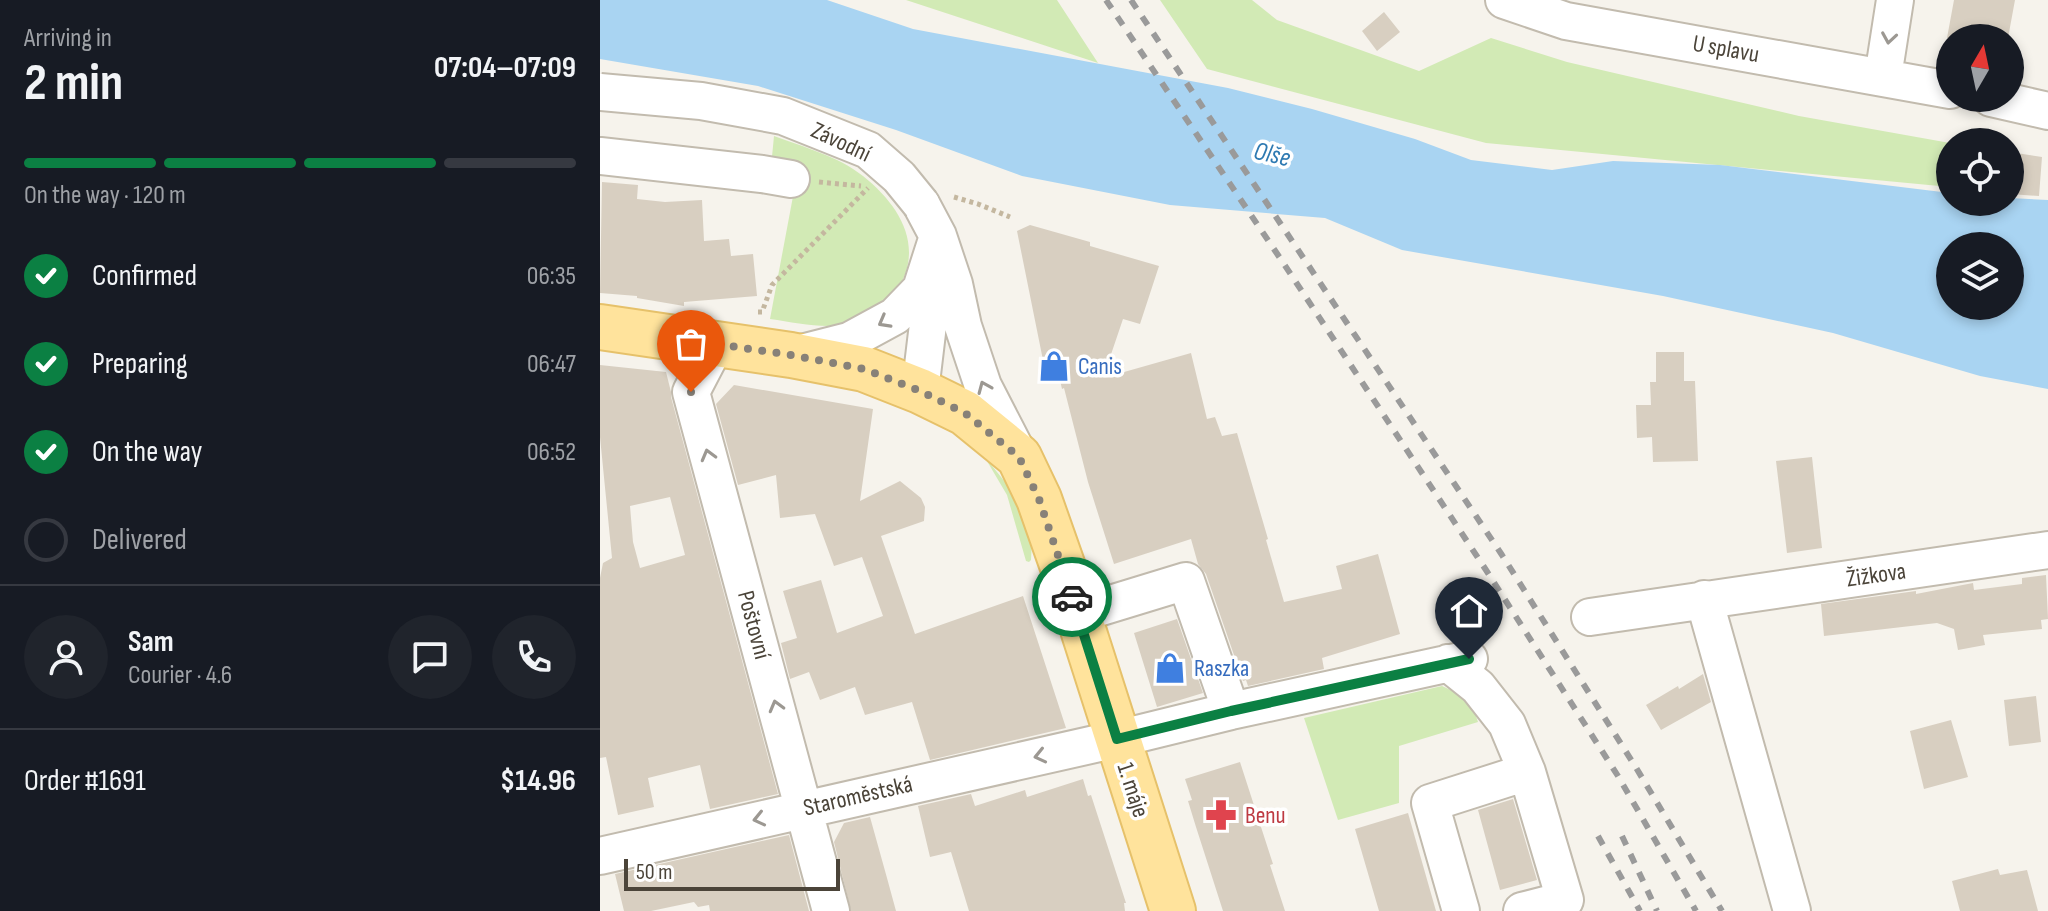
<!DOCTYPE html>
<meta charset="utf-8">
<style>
:root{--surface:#171b24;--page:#20242c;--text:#f1f3f6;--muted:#9ea1a6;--line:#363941;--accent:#0b8043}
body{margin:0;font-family:"Sofia Sans Condensed",sans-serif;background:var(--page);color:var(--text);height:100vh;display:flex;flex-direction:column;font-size:30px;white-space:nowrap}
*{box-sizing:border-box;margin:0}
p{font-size:26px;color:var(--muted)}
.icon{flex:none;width:44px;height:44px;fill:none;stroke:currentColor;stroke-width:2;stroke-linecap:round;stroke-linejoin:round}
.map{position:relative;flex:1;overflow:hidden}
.side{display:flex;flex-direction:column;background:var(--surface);width:600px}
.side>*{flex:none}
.needle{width:52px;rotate:9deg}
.controls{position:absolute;left:1336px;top:24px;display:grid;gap:16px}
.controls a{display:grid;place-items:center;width:88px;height:88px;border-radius:50%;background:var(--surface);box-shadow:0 4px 12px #0003;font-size:40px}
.scale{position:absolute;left:24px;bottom:20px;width:216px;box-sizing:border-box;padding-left:8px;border:4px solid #4b4439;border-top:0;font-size:22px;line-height:28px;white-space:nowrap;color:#4b4439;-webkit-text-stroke:6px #fff;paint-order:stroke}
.pin{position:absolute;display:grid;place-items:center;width:68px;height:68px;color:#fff;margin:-82px -34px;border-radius:50% 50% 50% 0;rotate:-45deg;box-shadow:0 0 8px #0007}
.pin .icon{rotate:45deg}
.courier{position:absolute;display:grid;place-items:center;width:80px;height:80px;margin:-40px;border:6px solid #0b8043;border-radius:50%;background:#fff;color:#222;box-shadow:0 2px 10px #0007}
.overview em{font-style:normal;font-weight:700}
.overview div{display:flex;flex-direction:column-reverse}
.overview{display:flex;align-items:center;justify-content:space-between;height:136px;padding:0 24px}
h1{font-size:52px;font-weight:700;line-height:60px}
.bar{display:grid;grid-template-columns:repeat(4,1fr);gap:12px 8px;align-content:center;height:96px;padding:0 24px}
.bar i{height:10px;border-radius:6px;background:var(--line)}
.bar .on{background:var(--accent)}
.bar p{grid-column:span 4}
.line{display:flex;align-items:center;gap:20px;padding:0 24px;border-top:2px solid var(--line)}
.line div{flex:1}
.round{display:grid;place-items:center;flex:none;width:84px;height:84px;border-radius:42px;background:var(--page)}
ol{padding:0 24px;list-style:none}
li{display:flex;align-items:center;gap:24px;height:88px}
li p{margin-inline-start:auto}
li .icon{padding:8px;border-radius:50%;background:var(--accent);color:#fff;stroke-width:4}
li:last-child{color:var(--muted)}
li i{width:44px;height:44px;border:4px solid var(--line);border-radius:50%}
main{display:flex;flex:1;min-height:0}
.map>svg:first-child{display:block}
</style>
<main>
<section class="side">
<div class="overview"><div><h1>2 min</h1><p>Arriving in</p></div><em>07:04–07:09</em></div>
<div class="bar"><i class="on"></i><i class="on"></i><i class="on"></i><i></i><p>On the way · 120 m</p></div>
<ol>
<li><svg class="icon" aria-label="check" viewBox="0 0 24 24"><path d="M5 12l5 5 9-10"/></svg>Confirmed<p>06:35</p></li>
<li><svg class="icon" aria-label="check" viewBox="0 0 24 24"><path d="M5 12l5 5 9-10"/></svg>Preparing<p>06:47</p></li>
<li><svg class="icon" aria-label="check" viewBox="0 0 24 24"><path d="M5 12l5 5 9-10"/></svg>On the way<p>06:52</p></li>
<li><i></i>Delivered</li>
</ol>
<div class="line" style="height:144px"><a class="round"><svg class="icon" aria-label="person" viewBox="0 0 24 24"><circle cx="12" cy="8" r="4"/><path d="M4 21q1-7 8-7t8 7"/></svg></a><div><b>Sam</b><p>Courier · 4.6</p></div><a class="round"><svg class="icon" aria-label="chat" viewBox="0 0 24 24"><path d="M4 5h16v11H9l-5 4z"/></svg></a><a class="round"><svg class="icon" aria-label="phone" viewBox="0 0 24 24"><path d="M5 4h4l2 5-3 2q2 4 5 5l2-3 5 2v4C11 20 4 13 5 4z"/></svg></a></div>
<div class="line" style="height:104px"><div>Order #1691</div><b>$14.96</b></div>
</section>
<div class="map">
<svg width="1448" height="911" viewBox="0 0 1448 911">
<rect width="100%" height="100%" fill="#f6f3ec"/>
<path fill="#d2eab5" d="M306 0H457L498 63Z
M560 0H652L677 20 819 71 891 38 967 62 1199 116 1350 143V187L886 143 607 69Z
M174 136C203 147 238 156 263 176 302 207 327 251 293 296 284 307 269 320 254 323 226 330 198 323 170 319L194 191 171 167Z
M384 456 414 493 432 541 431 560 429 562 426 561 407 495Z
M842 686 870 699 878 722 799 746V803L738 820 704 718Z"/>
<path fill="#a9d4f2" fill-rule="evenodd" d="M0 0H227L313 29 628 88 712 109 815 139 871 160 952 170 1013 161 1120 165 1350 193V202H1410V198L1448 200V389L1380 376 1233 333 1063 296 802 250 725 218 570 205 422 176 296 130 158 86 0 59ZM1350 246H1410V306H1350Z"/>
<path fill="#d8cfc1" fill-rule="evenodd" d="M1354 0H1415L1408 38H1347Z
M784 12 800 32 777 51 762 31Z
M1410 152 1442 157 1439 196 1410 194Z
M2 182 38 185 37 199 65 202 102 200 104 241 129 239 131 256 153 254 157 296 84 302V306L37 298V296L0 293Z
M430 225 490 242V246L559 266 540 324 523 319 503 378 591 353 607 419 615 417 622 436 637 433 668 539 666 540 684 602 742 589 736 566 778 554 800 634 722 658 724 669 648 686 646 680 643 681 606 574 598 564 591 539 514 564 488 482 464 388 462 389 459 376 447 380 417 231Z
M1056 352H1084V381H1095L1098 461 1053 462 1052 437 1037 438 1036 405H1051L1050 382H1056Z
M0 365 66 372 71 392V397L178 794 110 809 100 765 48 778 54 807 18 815 6 757 0 758V578L3 563 12 558 0 437ZM70 497 85 555 40 568 33 542 30 506Z
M134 385 273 409 260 501 300 481 321 498 325 507 324 521 281 536 315 634 423 596 466 728 330 760 312 702 265 715 255 687 220 700 209 672 190 679 181 643 197 638 183 591 221 580 237 633 283 616 262 557 234 566 215 514 180 518 176 475 138 485 116 404Z
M1212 457 1222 548 1187 553 1176 461Z
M1446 575 1448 619 1441 620 1442 629 1383 635 1385 645 1358 650 1354 629 1337 623 1224 636 1221 604 1316 591V594L1373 583 1374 590 1422 584V578Z
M577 619 603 693 557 707 534 633Z
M1103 674 1111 702 1061 730 1046 705 1078 686 1079 689Z
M1436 696 1441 742 1409 746 1404 700Z
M1351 720 1368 777 1324 789 1310 731Z
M640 762 673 864 670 865 685 911H623L596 827 588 801 592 800 585 779Z
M483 779 488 796 491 795 526 903H524L525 911H369L351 852 330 857 318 806 371 794 375 806 425 790 427 797Z
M913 799 937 880 900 890 878 810Z
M808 813 836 911H779L755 829Z
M270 817 287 878 296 911H251L234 842 244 823Z
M189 835 209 911H110L109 905 98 907 94 902 51 911H24L15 874Z
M1398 869 1400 875 1427 870 1438 911H1360L1352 881Z"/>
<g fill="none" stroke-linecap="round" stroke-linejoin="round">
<defs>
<path id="minor" d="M904 0 966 21 1350 90
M1283 77 1295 0
M1391 98 1448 111
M0 156 162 174 191 179
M321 204 338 236 354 284 363 326 383 386 417 452
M116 344 91 392 231 911
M198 354 249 341 295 316 321 289 338 236
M320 391 335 266
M1104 599 1192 911
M478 614 586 581 631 711
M990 617 1448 550
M848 663 878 687 907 724 927 772 965 900 922 911
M0 856 517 739 631 711 869 659
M861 911 830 803 927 772"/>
<path id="major" d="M0 327 191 355 264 369 320 391 365 413 419 457 439 499 464 570 573 911"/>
</defs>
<use href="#minor" stroke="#c2bbae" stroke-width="40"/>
<use href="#major" stroke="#e6c16a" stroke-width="48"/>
<path stroke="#c4b79f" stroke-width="5" stroke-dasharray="4 4" stroke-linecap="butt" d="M219 182 261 186
M354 197 378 204 410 217
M158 312H162L172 285 268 188"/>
<use href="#minor" stroke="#fff" stroke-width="36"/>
<use href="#major" stroke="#ffe39c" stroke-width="44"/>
<path stroke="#9a9a9a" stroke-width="6" stroke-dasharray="10 10" stroke-linecap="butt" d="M506 0 682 261 886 570 1018 776 1096 911
M531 0 902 555 1035 766 1122 911
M998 836 1040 911
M1022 836 1057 911"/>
<defs>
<path id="minor-bridge" d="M0 92 101 101 183 116 268 150 299 177 321 204"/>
</defs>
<use href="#minor-bridge" stroke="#c2bbae" stroke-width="40" stroke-linecap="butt"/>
<use href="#minor-bridge" stroke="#fff" stroke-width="36"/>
</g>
<defs><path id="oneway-chevron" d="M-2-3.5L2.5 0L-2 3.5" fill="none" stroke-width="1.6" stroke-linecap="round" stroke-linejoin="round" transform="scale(2)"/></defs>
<g stroke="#9c9892">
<use href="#oneway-chevron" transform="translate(1289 38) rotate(99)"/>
<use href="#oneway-chevron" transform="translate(284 322) rotate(151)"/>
<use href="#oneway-chevron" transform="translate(384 387) rotate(-113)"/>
<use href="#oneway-chevron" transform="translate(108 455) rotate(-105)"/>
<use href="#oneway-chevron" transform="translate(176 706) rotate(-105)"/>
<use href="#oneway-chevron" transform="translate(440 756) rotate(167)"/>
<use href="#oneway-chevron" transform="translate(159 819) rotate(167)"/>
</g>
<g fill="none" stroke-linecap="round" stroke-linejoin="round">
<path stroke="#878178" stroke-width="8" stroke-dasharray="0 14.4" d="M91 392 116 344 191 355 264 369 320 391 365 413 419 457 439 499 472 597"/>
<path stroke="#0b8043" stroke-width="10" d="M472 597 517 739 631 711 869 659"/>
</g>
<defs>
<symbol id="shop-bare" viewBox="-9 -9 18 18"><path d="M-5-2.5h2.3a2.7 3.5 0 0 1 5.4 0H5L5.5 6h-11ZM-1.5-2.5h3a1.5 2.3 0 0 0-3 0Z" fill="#3f7fe0" stroke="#fff" stroke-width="2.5" paint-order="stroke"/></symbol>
<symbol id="pharmacy-bare" viewBox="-9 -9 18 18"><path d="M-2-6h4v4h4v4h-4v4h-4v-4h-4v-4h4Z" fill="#e0444e" stroke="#fff" stroke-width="2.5" paint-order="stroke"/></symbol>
</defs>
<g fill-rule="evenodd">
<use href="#shop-bare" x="432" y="344" width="44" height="44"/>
<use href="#shop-bare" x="548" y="646" width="44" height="44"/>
<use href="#pharmacy-bare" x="599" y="793" width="44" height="44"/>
</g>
<g text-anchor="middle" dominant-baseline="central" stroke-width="7" stroke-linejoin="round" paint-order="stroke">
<g font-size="24" fill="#4b4439" stroke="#fff">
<text transform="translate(1126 49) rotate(10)">U splavu</text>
<text transform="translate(241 142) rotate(25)">Závodní</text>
<text transform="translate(1276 575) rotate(-8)">Žižkova</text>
<text transform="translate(154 625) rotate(75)">Poštovní</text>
<text transform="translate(533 790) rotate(72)">1. máje</text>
<text transform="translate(258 796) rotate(-13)">Staroměstská</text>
</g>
<g font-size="24" fill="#366cbe" stroke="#fff" text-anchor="start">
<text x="478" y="366">Canis</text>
<text x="594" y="668">Raszka</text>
</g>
<g font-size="24" fill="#be3a42" stroke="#fff" text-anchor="start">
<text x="645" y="815">Benu</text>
</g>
<g font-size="26" font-style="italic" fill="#2e7ab2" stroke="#fff">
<text transform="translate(672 155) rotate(13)">Olše</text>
</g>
</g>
</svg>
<div class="controls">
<a><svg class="needle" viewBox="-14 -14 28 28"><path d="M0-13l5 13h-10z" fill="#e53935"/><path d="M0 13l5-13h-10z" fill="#9ea1a6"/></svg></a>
<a><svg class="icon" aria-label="locate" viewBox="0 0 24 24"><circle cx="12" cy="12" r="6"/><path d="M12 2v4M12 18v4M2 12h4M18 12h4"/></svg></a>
<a><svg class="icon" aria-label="layers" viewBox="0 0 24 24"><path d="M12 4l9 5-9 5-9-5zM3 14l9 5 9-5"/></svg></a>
</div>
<div class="scale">50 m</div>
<div class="pin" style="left:91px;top:392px;background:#ea580c"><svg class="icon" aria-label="bag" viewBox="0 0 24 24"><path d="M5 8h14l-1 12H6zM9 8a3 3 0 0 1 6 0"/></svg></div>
<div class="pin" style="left:869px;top:659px;background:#1f2937"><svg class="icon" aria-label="home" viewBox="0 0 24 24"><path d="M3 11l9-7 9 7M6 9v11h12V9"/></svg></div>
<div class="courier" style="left:472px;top:597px"><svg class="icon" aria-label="car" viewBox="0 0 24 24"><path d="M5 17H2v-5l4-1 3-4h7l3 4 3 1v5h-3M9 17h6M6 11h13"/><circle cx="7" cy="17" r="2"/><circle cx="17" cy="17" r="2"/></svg></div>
</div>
</main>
